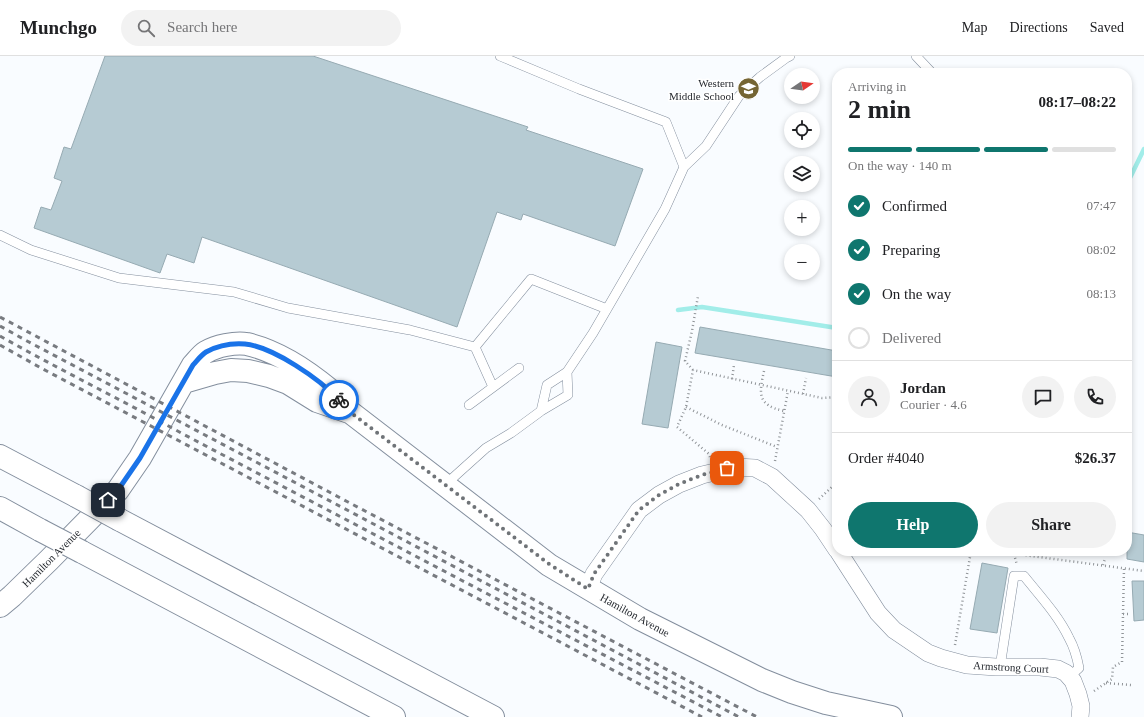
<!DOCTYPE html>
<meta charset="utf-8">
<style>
:root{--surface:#fff;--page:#f2f2f2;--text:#202124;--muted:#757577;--line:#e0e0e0;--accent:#0f766e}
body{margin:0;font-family:"Times New Roman",serif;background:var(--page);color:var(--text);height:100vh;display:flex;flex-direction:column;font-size:15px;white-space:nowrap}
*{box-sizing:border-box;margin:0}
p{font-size:13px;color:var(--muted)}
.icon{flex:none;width:22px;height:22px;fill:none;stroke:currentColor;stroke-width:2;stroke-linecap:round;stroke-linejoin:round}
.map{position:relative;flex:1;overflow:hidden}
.sheet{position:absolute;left:832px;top:12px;width:300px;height:488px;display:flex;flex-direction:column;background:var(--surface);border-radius:16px;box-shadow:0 2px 6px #0003}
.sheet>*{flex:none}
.needle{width:26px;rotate:77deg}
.buttons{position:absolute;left:784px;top:12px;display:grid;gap:8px}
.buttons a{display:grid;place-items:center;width:36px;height:36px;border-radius:50%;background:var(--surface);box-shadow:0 2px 6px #0003;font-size:20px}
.pin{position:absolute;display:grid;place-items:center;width:34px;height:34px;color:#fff;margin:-17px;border-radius:8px;box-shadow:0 2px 6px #0006}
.courier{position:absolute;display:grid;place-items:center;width:40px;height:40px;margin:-20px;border:3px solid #1a73e8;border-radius:50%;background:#fff;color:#222;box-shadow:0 1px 5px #0007}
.summary em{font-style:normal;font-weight:600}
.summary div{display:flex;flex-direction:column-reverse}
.summary{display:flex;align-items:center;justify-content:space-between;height:68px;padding:0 16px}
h1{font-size:26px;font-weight:600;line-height:30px}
.bar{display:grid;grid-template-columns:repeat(4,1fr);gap:6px 4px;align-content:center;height:48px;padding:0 16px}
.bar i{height:5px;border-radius:3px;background:var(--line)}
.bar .active{background:var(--accent)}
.bar p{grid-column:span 4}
.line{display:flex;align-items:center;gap:10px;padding:0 16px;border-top:1px solid var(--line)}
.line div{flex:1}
.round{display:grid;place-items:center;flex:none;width:42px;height:42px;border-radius:21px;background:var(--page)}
ol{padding:0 16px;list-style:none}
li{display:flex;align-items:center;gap:12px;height:44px}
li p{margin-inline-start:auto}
li .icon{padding:4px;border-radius:50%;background:var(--accent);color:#fff;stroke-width:4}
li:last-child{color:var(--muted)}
li i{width:22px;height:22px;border:2px solid var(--line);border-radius:50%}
.button{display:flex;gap:8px;margin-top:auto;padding:8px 16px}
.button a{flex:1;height:46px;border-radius:24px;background:var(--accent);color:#fff;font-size:16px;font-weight:600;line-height:46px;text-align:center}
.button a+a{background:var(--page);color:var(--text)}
header{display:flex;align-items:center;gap:24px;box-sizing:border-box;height:56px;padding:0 20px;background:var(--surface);border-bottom:1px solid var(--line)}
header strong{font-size:19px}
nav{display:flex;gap:22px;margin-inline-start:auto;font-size:14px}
.search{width:280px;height:36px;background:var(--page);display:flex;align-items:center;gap:10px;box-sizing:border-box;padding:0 14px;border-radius:22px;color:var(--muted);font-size:15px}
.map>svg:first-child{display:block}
</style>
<header>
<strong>Munchgo</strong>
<div class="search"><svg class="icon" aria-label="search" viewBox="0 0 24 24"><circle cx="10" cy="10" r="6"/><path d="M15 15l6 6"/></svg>Search here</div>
<nav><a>Map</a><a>Directions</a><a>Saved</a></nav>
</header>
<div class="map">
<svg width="1144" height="661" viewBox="0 0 1144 661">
<rect width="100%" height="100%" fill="#f9fcff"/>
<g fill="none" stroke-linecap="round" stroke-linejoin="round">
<path stroke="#a2ede9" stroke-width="4.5" d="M1127 128 1144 93
M678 254 702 251 837 272"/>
</g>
<path fill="#b6cbd3" stroke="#96aab2" d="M105 0H313L528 71 526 74 643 113 615 190 523 158 521 164 497 156 457 271 202 181 194 207 167 198 160 217 34 172 41 151 51 154 62 125 54 122 64 91 71 93Z
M700 271 837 295V321L695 297Z
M656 286 682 291 668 372 642 368Z
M1127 476 1144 479V506L1127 503Z
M982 507 1008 512 997 577 970 573Z
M1132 525H1144V564L1134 565Z"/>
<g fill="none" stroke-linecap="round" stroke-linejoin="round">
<defs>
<path id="service" d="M500 0 579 33 666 66 684 111 665 153 593 277 567 316 547 329 541 355
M916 0 932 17
M684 111 706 90 739 40 760 21 786 2 790 0
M0 179 31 194 119 222 234 236 288 252 410 274 475 291 531 223 607 253
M475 291 493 331
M469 349 519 312
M446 428 486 392 511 377 541 355 568 339 567 316
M1000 611 1014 520H1024C1040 540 1058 559 1069 582 1074 591 1077 601 1079 612L1069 621"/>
<path id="minor" d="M838 495 878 557 894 574 928 597 941 602 967 609 996 611H1040L1058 613 1066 617 1073 625 1078 638 1081 650 1080 661
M588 533 594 518 639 454 659 439 679 428 702 419 736 411 755 412 772 421 808 454 823 473 837 494"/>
<path id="secondary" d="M184 326 215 317 231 314 248 315 269 320 288 327 317 345 349 356
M0 550 12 540 49 504 118 434 140 402 193 309C197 305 201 299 206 296 216 290 235 286 247 288 277 295 306 314 330 334 337 340 343 349 350 356L549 509 640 563 762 624 792 636 826 647 891 661"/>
<path id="motorway" d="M0 400 76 440
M0 452 40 474
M120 464 493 661
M82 496 394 661"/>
</defs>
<use href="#service" stroke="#848f9e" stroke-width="10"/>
<use href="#minor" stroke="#848f9e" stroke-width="18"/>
<use href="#secondary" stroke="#848f9e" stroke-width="24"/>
<use href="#motorway" stroke="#848f9e" stroke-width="24"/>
<path stroke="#909498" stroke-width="2.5" stroke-dasharray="1 3" stroke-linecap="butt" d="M693 314 685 305 692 275 698 240
M764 315C759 338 757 349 784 355
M732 323 734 309
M803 338 806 322
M686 351 722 369 777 391
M710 401 709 398 677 371 686 351 693 314 822 342 837 341
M775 405 788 335
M834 429 837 405
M819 443 834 429 837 430
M994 495 1144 515
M1014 498 1017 509
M1103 509 1105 503
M1123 558H1130
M955 589 971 495
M1106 627 1131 629
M1094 635 1112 623 1113 611 1122 606 1124 512"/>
<use href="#service" stroke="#fff" stroke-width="9"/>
<use href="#minor" stroke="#fff" stroke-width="17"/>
<use href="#secondary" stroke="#fff" stroke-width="22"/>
<use href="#motorway" stroke="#fff" stroke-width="22"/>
<path stroke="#787b80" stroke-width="3" stroke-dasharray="5 5" stroke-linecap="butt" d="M0 261 348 446 757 661
M0 270 27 285 739 661
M0 280C60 314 122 344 183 378L722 661
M0 289 41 312 702 661"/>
<defs>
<path id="motorway-bridge" d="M76 440 120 464
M40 474 82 496"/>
</defs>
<use href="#motorway-bridge" stroke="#848f9e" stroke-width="24" stroke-linecap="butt"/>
<use href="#motorway-bridge" stroke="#fff" stroke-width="22"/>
</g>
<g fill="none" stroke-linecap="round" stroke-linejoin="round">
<path stroke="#707478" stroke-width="4" stroke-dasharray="0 7.2" d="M339 344 350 356 549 508 588 533 594 518 639 454 659 439 679 428 702 419 727 412"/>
<path stroke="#1a73e8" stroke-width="5" d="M108 444 118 434 140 402 193 309C197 305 201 299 206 296 217 290 232 287 245 288 273 291 320 323 339 344"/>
</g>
<defs>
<symbol id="school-disc" viewBox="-11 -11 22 22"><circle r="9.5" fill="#756533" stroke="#fff"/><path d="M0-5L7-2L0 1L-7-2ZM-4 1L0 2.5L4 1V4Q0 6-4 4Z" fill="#fff"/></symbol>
</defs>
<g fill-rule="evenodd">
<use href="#school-disc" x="736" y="20" width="25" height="25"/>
</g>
<g text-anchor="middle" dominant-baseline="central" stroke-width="3" stroke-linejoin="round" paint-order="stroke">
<g font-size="11" fill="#262a30" stroke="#fff" text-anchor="end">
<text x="734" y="27">Western<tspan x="734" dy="13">Middle School</tspan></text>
</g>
<g font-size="11" fill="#262a30" stroke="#fff">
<text transform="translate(51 502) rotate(-45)">Hamilton Avenue</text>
<text transform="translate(635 559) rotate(29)">Hamilton Avenue</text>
<text transform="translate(1011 611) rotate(3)">Armstrong Court</text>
</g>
</g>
</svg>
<div class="buttons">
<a><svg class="needle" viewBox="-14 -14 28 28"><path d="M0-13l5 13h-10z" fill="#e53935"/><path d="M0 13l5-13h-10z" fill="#757577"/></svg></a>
<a><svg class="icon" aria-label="locate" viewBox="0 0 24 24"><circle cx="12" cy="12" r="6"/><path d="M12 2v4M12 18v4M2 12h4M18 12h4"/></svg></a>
<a><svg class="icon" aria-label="layers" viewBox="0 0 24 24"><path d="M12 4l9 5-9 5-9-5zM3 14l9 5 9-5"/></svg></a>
<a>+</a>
<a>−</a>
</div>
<div class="pin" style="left:727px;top:412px;background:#ea580c"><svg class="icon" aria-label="bag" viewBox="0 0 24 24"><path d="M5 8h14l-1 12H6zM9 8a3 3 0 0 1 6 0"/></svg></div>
<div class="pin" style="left:108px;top:444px;background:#1f2937"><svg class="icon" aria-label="home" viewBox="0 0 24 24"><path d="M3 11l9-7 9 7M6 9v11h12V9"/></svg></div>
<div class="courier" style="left:339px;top:344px"><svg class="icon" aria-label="bike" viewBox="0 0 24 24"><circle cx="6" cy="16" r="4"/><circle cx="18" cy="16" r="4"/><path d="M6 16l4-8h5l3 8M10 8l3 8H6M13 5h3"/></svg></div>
<section class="sheet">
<div class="summary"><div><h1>2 min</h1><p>Arriving in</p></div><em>08:17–08:22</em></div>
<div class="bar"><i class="active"></i><i class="active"></i><i class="active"></i><i></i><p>On the way · 140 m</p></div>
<ol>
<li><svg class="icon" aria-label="check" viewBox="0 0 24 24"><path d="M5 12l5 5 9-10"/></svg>Confirmed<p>07:47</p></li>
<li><svg class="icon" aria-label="check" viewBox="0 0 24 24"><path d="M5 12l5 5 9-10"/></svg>Preparing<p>08:02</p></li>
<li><svg class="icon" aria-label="check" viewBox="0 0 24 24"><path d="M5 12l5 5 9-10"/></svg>On the way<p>08:13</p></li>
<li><i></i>Delivered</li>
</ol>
<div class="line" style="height:72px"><a class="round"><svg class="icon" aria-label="person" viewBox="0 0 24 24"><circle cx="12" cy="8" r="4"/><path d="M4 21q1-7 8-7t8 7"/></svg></a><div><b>Jordan</b><p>Courier · 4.6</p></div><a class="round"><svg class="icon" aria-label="chat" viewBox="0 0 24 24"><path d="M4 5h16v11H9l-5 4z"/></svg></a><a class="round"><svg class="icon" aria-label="phone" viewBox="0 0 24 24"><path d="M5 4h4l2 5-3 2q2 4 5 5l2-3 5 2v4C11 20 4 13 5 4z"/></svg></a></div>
<div class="line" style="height:52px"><div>Order #4040</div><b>$26.37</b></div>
<div class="button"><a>Help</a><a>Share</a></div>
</section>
</div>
